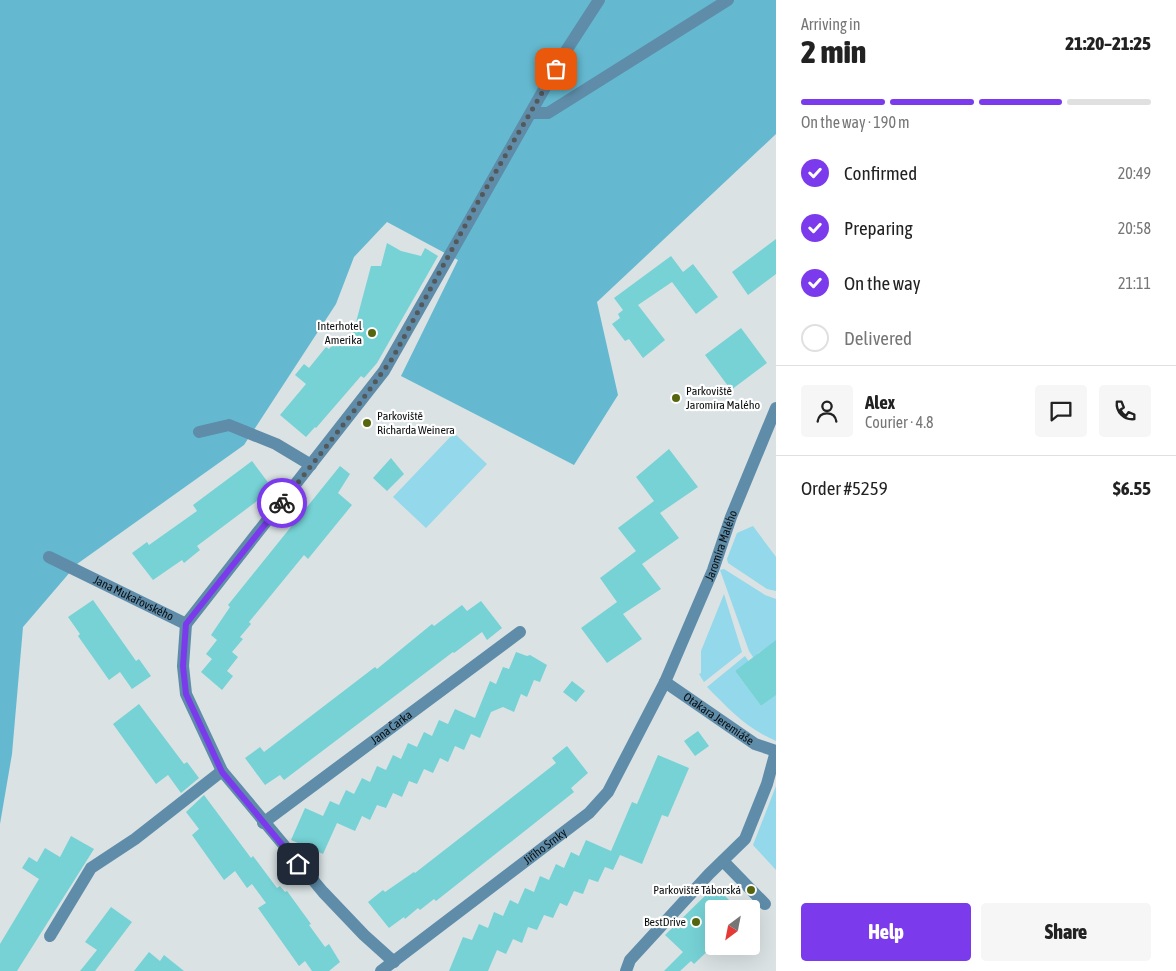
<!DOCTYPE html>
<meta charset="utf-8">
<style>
:root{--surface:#fff;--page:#f6f6f6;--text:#222;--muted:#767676;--line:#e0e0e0;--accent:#7c3aed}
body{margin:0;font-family:"Asap Condensed",sans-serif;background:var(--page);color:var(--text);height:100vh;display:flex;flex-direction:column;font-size:19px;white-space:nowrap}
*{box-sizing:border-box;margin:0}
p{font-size:16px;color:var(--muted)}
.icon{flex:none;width:28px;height:28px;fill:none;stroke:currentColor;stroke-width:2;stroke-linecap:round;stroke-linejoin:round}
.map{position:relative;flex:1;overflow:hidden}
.panel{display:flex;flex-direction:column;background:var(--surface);width:400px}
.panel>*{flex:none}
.needle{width:32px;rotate:212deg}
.tools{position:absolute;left:705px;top:900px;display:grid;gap:10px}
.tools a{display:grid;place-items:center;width:55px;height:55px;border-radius:5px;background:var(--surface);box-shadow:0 5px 20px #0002;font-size:25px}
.pin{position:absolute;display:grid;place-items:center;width:42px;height:42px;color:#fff;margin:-21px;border-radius:10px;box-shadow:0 2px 8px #0006}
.courier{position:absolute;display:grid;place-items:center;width:50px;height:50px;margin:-25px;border:4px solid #7c3aed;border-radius:50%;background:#fff;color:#222;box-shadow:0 1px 6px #0007}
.overview em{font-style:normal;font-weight:800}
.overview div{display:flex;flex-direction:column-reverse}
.overview{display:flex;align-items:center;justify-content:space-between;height:85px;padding:0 25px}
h1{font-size:32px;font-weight:800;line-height:38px}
.bar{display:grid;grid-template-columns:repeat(4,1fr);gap:8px 5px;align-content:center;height:60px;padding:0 25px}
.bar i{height:6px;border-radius:4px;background:var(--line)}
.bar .selected{background:var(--accent)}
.bar p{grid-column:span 4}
.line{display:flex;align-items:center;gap:12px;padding:0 25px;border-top:1px solid var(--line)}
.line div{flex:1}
.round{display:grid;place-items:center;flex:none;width:52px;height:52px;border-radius:5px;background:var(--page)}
ol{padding:0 25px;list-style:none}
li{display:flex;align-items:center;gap:15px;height:55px}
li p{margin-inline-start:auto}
li .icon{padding:5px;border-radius:50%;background:var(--accent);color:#fff;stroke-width:4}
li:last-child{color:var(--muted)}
li i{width:28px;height:28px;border:2px solid var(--line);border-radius:50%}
.action{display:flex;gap:10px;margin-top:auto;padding:10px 25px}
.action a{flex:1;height:58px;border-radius:5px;background:var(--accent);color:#fff;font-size:20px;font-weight:800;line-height:58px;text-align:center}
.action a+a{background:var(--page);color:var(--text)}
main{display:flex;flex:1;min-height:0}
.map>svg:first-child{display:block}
</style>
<main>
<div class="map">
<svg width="776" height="971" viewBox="0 0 776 971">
<rect width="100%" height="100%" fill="#dae2e4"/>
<path fill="#93d8eb" d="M454 433 487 464 426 528 393 497Z
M753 526 776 557V591L767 589 728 563 727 559 737 533Z
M724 569 765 595 776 599V649L772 644 758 653 755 660 749 651 720 570Z
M724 594 742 652 704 682 699 674 701 673V651Z
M745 656 750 663 735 671 761 706 774 696 776 692V741C746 728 730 710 707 687Z
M776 786V870L753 845Z"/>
<path fill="#64b9d0" d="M0 0H776V134L597 302 618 395 574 465 401 376 458 260 387 222 354 257 336 304 244 445 77 564 23 627 12 754 0 824Z"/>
<path fill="#76d2d5" d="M776 239V274L748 295 732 272Z
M387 243 401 251 421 256 425 248 438 256 377 363 364 378 361 376 316 428 315 427 306 437 280 415 306 384 295 375 304 364 309 368 326 347 329 349 340 336 348 343 355 326 371 266H381Z
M671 256 683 272 693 264 718 297 696 314 672 282 638 305 665 340 643 358 629 339 625 341 612 324 620 318 618 314 623 310 614 298Z
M741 328 767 363 731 390 705 355Z
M669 449 698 487 660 513 679 538 642 564 661 589 623 614 642 639 607 663 581 628 617 602 600 578 636 551 618 528 654 501 636 477Z
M391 458 404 474 387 491 373 478Z
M252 461 273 489 197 546 200 550 184 563 182 560 153 580 132 553 147 542 149 545 197 511 193 505Z
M340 466 350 474 338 493 352 505 308 559 304 555 249 622 251 624 240 637 243 639 232 652 238 657 227 671 233 676 222 690 201 672 212 659 206 654 217 640 211 635 230 607 228 605Z
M93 600 136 661 139 659 151 676 132 689 120 672 109 680 78 636 80 634 68 617Z
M481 601 502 628 487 640 482 632 454 653 453 652 284 780 280 775 265 785 245 758 260 747 264 752 375 667 377 669 432 624 434 626 462 605 467 611Z
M776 640V695L761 706 735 671Z
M516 652 527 656 530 655 547 665 540 682 534 680 527 697 521 694 514 712 503 707 491 712 480 738 471 734 464 750 455 746 448 762 440 758 433 773 424 769 417 784 409 781 402 797 393 793 386 808 377 805 370 820 362 816 355 831 337 823 323 854 291 840 305 808 323 816 330 801 339 805 346 790 354 794 362 778 370 782 377 766 386 770 393 755 401 759 408 743 417 747 424 732 432 736 439 720 448 724 455 709 475 718 490 681 496 684 503 667 509 669Z
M572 681 585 691 576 702 563 692Z
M139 704 184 764 187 762 199 778 181 793 168 775 156 784 113 724Z
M698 731 709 746 695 756 684 741Z
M567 746 588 773 571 788 574 792 436 901 434 899 420 910 418 908 405 919 404 917 389 928 368 902 383 890 385 892 414 872 415 873 528 785 556 763 552 758Z
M658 755 689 768 668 817 662 815 642 864 620 855 613 870 605 867 598 882 589 879 583 894 574 891 567 906 560 903 553 918 544 915 537 930 528 927 522 943 513 939 506 954 497 950 488 971H449L463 937 472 940 479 924 488 928 494 912 503 916 510 900 518 904 525 888 534 892 540 876 549 880 556 864 564 868 571 852 579 856 586 840 611 851 632 802 637 804Z
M204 795 251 858 253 856 277 888 280 886 285 892 287 891 311 924 309 925 325 947 329 944 340 962 329 971H312L305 961 299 966 258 908 266 903 252 884 247 888 235 871 224 880 192 835 199 829 186 812Z
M71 836 94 849 17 971H0V944L39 879 22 868 29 857 37 862 45 848 60 857Z
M715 886 738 909H714V945L694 964 691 961 680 971H664L683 952 665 935Z
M111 907 132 922 95 971H80L97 950 85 942Z
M149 952 160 961 164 955 184 971H134Z"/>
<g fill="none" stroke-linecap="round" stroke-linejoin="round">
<g stroke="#5e8ca9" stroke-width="12">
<path d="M532 113H548L728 0"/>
<path d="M199 432 229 425 276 444 311 465"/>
<path id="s1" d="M49 557 186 624"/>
<path d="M186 624 384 371 564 54 599 0"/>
<path d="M186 624 183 666 186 694 222 771 323 892 364 935 394 962"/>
<path id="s2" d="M665 682 755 744 776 751"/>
<path id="s3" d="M263 823 520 632"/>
<path d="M723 861 765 904"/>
<path d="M50 936 91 868 135 839 222 771"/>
<path id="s4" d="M381 971 589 813 608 792 665 682 713 570 731 517 776 408"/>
<path d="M626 971 630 960 709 874 745 839 767 784 776 751"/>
</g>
</g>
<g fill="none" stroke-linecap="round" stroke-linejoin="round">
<path stroke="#53585a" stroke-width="5" stroke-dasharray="0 9" d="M282 503 354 411 392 359 478 202 556 69"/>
<path stroke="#7c3aed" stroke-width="6" d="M282 503 186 624 183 666 186 694 222 772 298 864"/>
</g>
<g fill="#55660e" stroke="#fff" stroke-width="2">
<circle cx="372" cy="333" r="5"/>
<circle cx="676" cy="398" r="5"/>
<circle cx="367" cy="423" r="5"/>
<circle cx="751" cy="890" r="5"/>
<circle cx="696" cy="922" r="5"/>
</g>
<g text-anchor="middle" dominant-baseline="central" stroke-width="4.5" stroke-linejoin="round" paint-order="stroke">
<g font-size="12" fill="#0b0e0f" stroke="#fff" text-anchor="end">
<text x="362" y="326">Interhotel<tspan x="362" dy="14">Amerika</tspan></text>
<text x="686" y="391" text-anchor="start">Parkoviště<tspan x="686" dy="14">Jaromíra Malého</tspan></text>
<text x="377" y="416" text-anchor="start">Parkoviště<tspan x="377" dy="14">Richarda Weinera</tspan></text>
<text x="741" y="890">Parkoviště Táborská</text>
<text x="686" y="922">BestDrive</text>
</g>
<g font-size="12" fill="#0b0e0f" stroke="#fff">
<text stroke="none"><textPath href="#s4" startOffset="561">Jaromíra Malého</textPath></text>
<text stroke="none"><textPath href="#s1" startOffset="94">Jana Mukařovského</textPath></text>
<text stroke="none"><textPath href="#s2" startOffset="65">Otakara Jeremiáše</textPath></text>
<text stroke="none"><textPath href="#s3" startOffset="160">Jana Čarka</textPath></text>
<text stroke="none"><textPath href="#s4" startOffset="206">Jiřího Srnky</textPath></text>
</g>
</g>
</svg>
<div class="tools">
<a><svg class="needle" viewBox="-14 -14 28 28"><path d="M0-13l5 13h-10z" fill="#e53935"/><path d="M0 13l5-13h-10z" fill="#767676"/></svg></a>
</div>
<div class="pin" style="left:556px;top:69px;background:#ea580c"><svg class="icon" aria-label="bag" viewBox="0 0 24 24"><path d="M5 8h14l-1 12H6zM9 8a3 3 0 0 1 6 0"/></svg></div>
<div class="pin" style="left:298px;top:864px;background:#1f2937"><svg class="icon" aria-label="home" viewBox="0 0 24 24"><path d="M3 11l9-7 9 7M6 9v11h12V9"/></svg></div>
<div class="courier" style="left:282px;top:503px"><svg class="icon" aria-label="bike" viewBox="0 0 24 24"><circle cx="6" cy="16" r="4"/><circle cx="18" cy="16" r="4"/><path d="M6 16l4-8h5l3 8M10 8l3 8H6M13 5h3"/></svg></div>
</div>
<section class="panel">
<div class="overview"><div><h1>2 min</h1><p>Arriving in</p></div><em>21:20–21:25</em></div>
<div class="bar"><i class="selected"></i><i class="selected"></i><i class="selected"></i><i></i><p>On the way · 190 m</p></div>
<ol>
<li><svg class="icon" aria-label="check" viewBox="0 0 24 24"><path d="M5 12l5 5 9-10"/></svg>Confirmed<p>20:49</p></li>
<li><svg class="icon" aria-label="check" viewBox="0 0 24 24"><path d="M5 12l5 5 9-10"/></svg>Preparing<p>20:58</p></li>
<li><svg class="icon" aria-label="check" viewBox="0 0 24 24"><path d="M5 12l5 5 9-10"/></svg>On the way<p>21:11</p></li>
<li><i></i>Delivered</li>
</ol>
<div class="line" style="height:90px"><a class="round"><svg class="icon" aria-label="person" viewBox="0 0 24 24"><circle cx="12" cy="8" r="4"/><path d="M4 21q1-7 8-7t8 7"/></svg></a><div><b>Alex</b><p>Courier · 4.8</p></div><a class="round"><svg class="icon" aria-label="chat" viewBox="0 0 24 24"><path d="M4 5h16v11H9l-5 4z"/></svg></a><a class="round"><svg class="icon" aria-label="phone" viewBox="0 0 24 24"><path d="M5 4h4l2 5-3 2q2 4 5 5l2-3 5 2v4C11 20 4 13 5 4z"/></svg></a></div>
<div class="line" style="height:65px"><div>Order #5259</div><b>$6.55</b></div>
<div class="action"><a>Help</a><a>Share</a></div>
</section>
</main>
